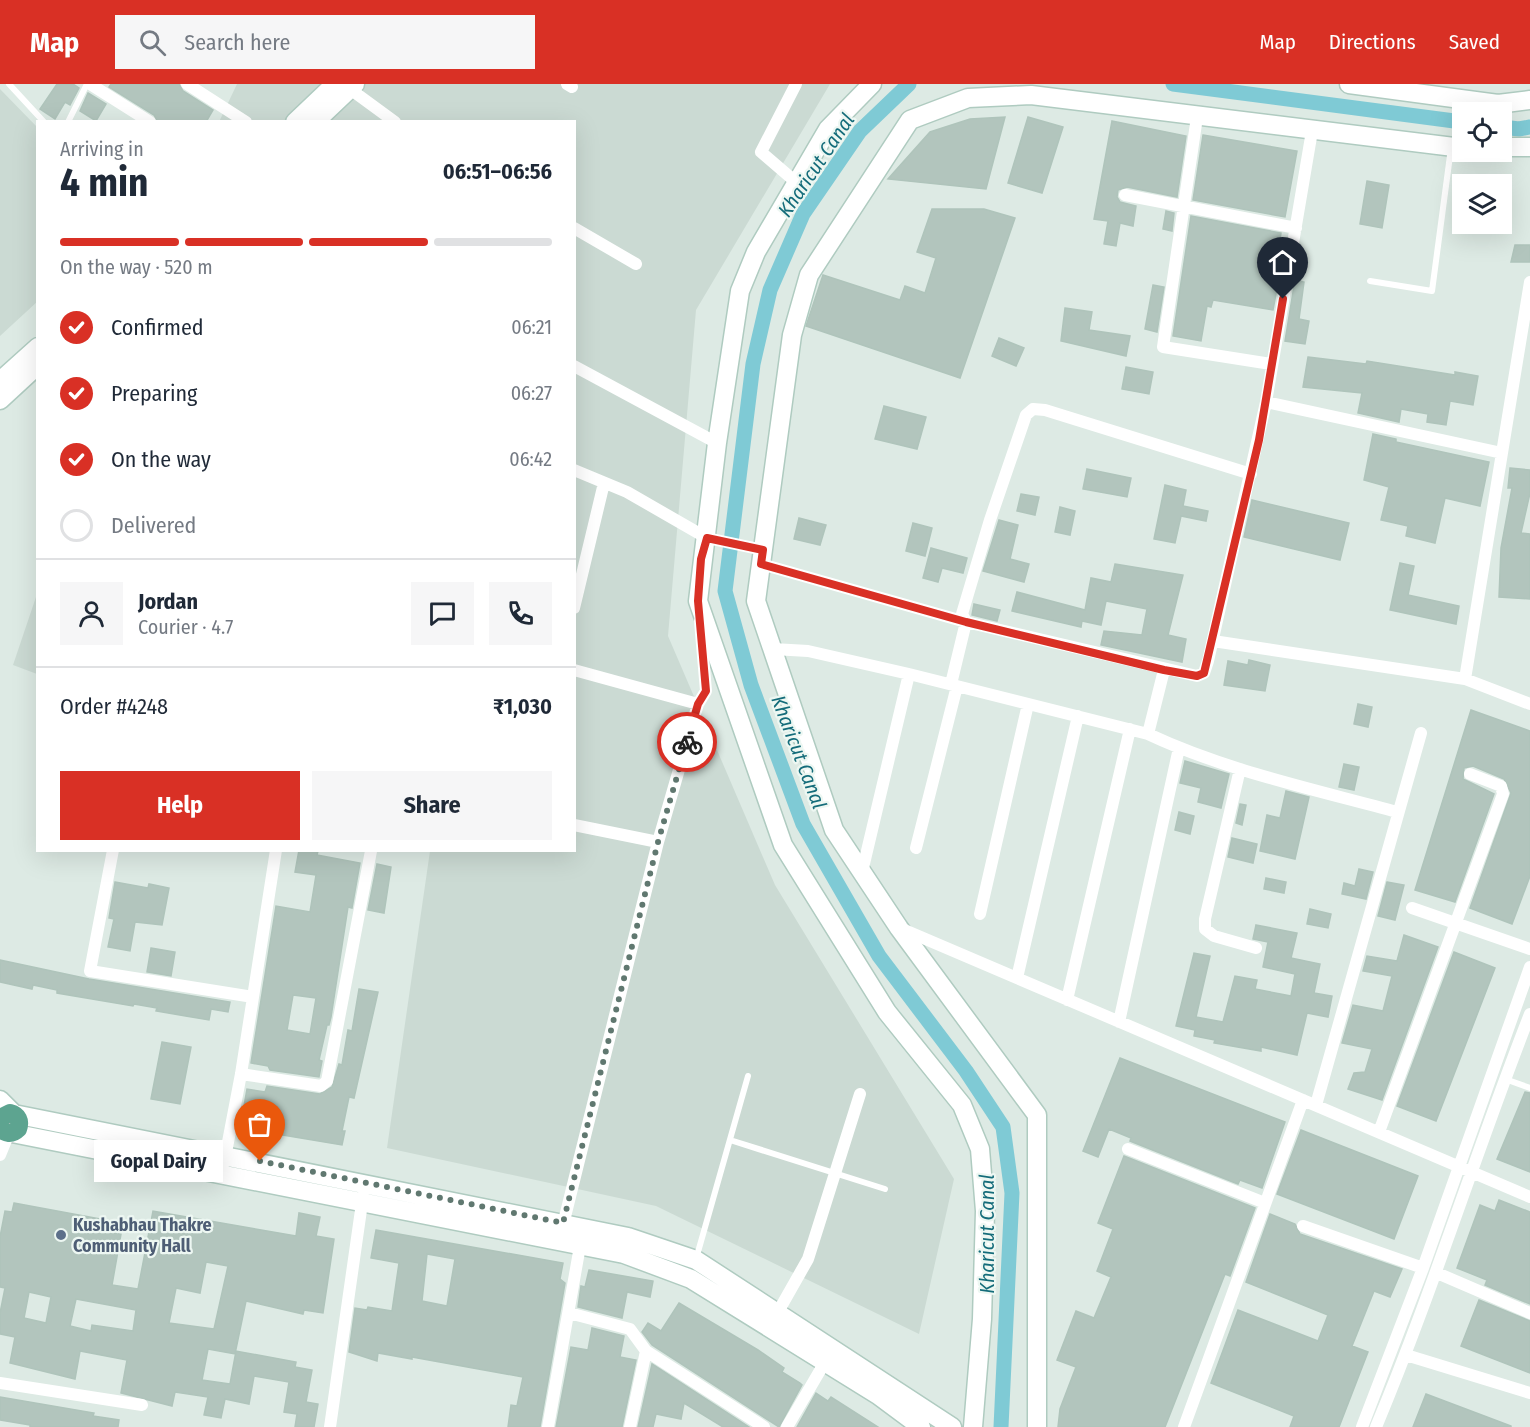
<!DOCTYPE html>
<meta charset="utf-8">
<style>
:root{--surface:#fff;--page:#f6f6f7;--text:#1f2937;--muted:#747a83;--line:#e0e1e3;--accent:#d93025}
body{margin:0;font-family:"Fira Sans Condensed",sans-serif;background:var(--page);color:var(--text);height:100vh;display:flex;flex-direction:column;font-size:22px;white-space:nowrap}
*{box-sizing:border-box;margin:0}
p{font-size:20px;color:var(--muted)}
.icon{flex:none;width:33px;height:33px;fill:none;stroke:currentColor;stroke-width:2;stroke-linecap:round;stroke-linejoin:round}
.map{position:relative;flex:1;overflow:hidden}
.sheet{position:absolute;left:36px;top:36px;width:540px;height:732px;display:flex;flex-direction:column;background:var(--surface);border-radius:0px;box-shadow:0 6px 24px #0002}
.sheet>*{flex:none}
.fabs{position:absolute;left:1452px;top:18px;display:grid;gap:12px}
.fabs a{display:grid;place-items:center;width:60px;height:60px;border-radius:0px;background:var(--surface);box-shadow:0 6px 24px #0002;font-size:30px}
.pin{position:absolute;display:grid;place-items:center;width:51px;height:51px;color:#fff;margin:-62px -26px;border-radius:50% 50% 50% 0;rotate:-45deg;box-shadow:0 0 6px #0007}
.pin .icon{rotate:45deg}
.courier{position:absolute;display:grid;place-items:center;width:60px;height:60px;margin:-30px;border:4px solid #d93025;border-radius:50%;background:#fff;color:#222;box-shadow:0 2px 8px #0007}
.bubble{position:absolute;height:42px;border-radius:0px;background:var(--surface);box-shadow:0 6px 24px #0002;font-size:20px;font-weight:700;line-height:42px;text-align:center}
.summary em{font-style:normal;font-weight:700}
.summary div{display:flex;flex-direction:column-reverse}
.summary{display:flex;align-items:center;justify-content:space-between;height:102px;padding:0 24px}
h1{font-size:39px;font-weight:700;line-height:45px}
.bar{display:grid;grid-template-columns:repeat(4,1fr);gap:9px 6px;align-content:center;height:72px;padding:0 24px}
.bar i{height:8px;border-radius:4px;background:var(--line)}
.bar .current{background:var(--accent)}
.bar p{grid-column:span 4}
.line{display:flex;align-items:center;gap:15px;padding:0 24px;border-top:2px solid var(--line)}
.line div{flex:1}
.round{display:grid;place-items:center;flex:none;width:63px;height:63px;border-radius:0px;background:var(--page)}
ol{padding:0 24px;list-style:none}
li{display:flex;align-items:center;gap:18px;height:66px}
li p{margin-inline-start:auto}
li .icon{padding:6px;border-radius:50%;background:var(--accent);color:#fff;stroke-width:4}
li:last-child{color:var(--muted)}
li i{width:33px;height:33px;border:3px solid var(--line);border-radius:50%}
.button{display:flex;gap:12px;margin-top:auto;padding:12px 24px}
.button a{flex:1;height:69px;border-radius:0px;background:var(--accent);color:#fff;font-size:24px;font-weight:700;line-height:69px;text-align:center}
.button a+a{background:var(--page);color:var(--text)}
header{display:flex;align-items:center;gap:36px;box-sizing:border-box;height:84px;padding:0 30px;background:var(--accent);color:#fff}
header strong{font-size:28px}
nav{display:flex;gap:33px;margin-inline-start:auto;font-size:21px}
.search{width:420px;height:54px;background:var(--page);display:flex;align-items:center;gap:15px;box-sizing:border-box;padding:0 21px;border-radius:0px;color:var(--muted);font-size:22px}
.map>svg:first-child{display:block}
</style>
<header>
<strong>Map</strong>
<div class="search"><svg class="icon" aria-label="search" viewBox="0 0 24 24"><circle cx="10" cy="10" r="6"/><path d="M15 15l6 6"/></svg>Search here</div>
<nav><a>Map</a><a>Directions</a><a>Saved</a></nav>
</header>
<div class="map">
<svg width="1530" height="1343" viewBox="0 0 1530 1343">
<rect width="100%" height="100%" fill="#ddeae4"/>
<path fill="#cbdad3" d="M237 0H830L696 226 668 552 775 801 954 1095 919 1250 656 1122 387 1064 430 767 574 766V38H219Z
M0 5 37 43 38 217 0 252Z
M37 510V590L13 581Z"/>
<g fill="none" stroke-linecap="round" stroke-linejoin="round">
<path stroke="#7fcad5" stroke-width="15" d="M909 0 860 47 803 130 770 206 753 280 725 507 751 601 803 740 879 872 966 987 1003 1043 1012 1109 1001 1343
M1173 0 1462 38
M1502 43 1519 45 1530 43"/>
</g>
<path fill="#b2c5bd" stroke="#afc4bb" stroke-width="1.5" fill-rule="evenodd" d="M57 0H73L79 4 70 21 65 18 55 35 40 25Z
M111 0H179L183 7 213 26 206 38H158L154 31 109 3Z
M88 9 106 20 96 37 80 27Z
M1005 33 986 105 888 95 930 48 970 35Z
M1028 33 1063 43 1042 109 1008 99Z
M1112 37 1186 52 1177 113 1127 103 1118 106 1117 113 1120 118 1136 122 1133 142 1120 139 1116 162 1104 160 1108 137 1094 135Z
M1203 51 1297 67 1285 133 1193 116Z
M1367 97 1389 101 1382 144 1360 140Z
M932 125H984L1015 134 960 294 806 242 823 191 900 216 905 202 925 209 936 174 917 168Z
M1166 127 1174 129 1172 147 1163 145Z
M1191 132 1281 149 1274 193 1279 194 1273 226 1213 216 1211 223 1207 222 1201 257 1173 252Z
M1515 161H1530V178H1511Z
M1295 196 1304 198 1299 235 1309 237 1305 260 1285 257Z
M1153 201 1164 203 1157 248 1145 245Z
M1065 224 1092 228 1089 246 1130 252 1126 272 1061 257Z
M999 254 1024 264 1016 282 992 272Z
M1308 273 1366 280 1367 277 1455 291V288L1478 292 1473 321 1450 317 1446 341 1427 338 1428 330 1401 325 1399 338 1358 329 1362 309 1303 303Z
M1126 283 1153 288 1149 310 1122 305Z
M884 322 926 333 917 365 875 355Z
M1373 350 1396 355V358L1489 378 1480 422 1445 414 1435 459 1406 452 1408 442 1381 436 1389 403 1364 396Z
M1510 384 1530 386V409L1521 449 1530 450V515L1499 513 1501 464 1512 404H1508Z
M1087 385 1131 394 1127 413 1083 405Z
M1165 401 1186 406 1183 422 1208 427 1206 437 1181 432 1175 459 1154 455Z
M1021 410 1039 413 1035 431 1017 427Z
M1252 416 1349 439 1340 476 1244 453Z
M1060 423 1075 427 1070 451 1055 448Z
M799 434 826 441 820 461 794 455Z
M999 436 1018 441 1010 475 1029 480 1024 498 983 487Z
M913 439 932 444 925 472 906 467Z
M931 464 967 474 963 489 942 484 938 498 923 494Z
M1400 479 1414 482 1408 511 1459 522 1456 540 1390 526Z
M1115 480 1183 491 1168 551 1186 555 1182 578 1101 561 1104 547 1142 551 1147 525 1106 517 1101 541 1082 537 1081 543 1012 527 1017 508 1085 526 1091 494 1111 498Z
M974 520 1000 526 997 537 972 531Z
M1249 576 1270 581 1265 607 1224 601 1228 577 1248 581Z
M1358 620 1372 623 1368 643 1354 640Z
M1471 626 1530 647V792L1512 840 1470 824 1511 709 1504 695 1473 682 1464 684 1463 695 1494 710 1455 818 1415 806Z
M1185 677 1229 690 1221 724 1198 718 1201 704 1180 699Z
M1344 680 1359 683 1354 706 1339 703Z
M1286 707 1309 713 1295 775 1260 767 1267 731 1280 734Z
M1240 720 1246 721 1242 741 1236 739Z
M1179 728 1194 732 1190 750 1175 746Z
M1232 754 1257 760 1253 779 1228 773Z
M299 766 318 767 317 771 360 779 352 824 348 823 331 933 329 941H327L319 976 322 977 319 993 270 986 268 982 251 979 276 822 310 828 316 791 295 788ZM293 911 316 914 310 950 287 946Z
M377 780 391 783 384 829 368 826Z
M1359 785 1373 788 1366 815 1342 810 1344 799 1355 802Z
M1266 794 1286 798 1284 809 1264 805Z
M115 798 148 804 149 800 169 804 162 841 135 838 130 867 108 863 114 835 109 834Z
M1387 798 1404 801 1395 836 1378 832Z
M1310 825 1331 830 1328 844 1307 840Z
M1256 841 1297 849 1291 874 1320 880 1314 909 1332 912 1328 933 1307 929 1297 971 1261 963V967L1214 959 1215 956 1194 952 1195 946 1176 942 1194 869 1210 872 1196 933 1223 938 1235 892 1257 896 1255 905 1291 912 1295 890 1263 883 1268 858 1253 855Z
M1404 851 1438 863 1382 1016 1348 1005 1354 989 1365 988 1372 965 1342 959 1353 921 1383 927 1392 892 1363 887 1367 872 1397 877Z
M151 864 175 868 171 892 147 888Z
M1454 868 1495 884 1436 1037 1397 1022Z
M0 876 89 895 230 918 228 928 211 925 209 936 156 927 157 924 134 920 133 922 57 909V906L33 901 32 905 0 898Z
M359 905 378 908 354 1014 349 1013 342 1047H345L342 1061 240 1044 247 1005 265 1008 267 1002 320 1010 332 1003 339 980 342 981 348 946 352 947Z
M162 958 191 963 180 1020 151 1015Z
M1120 974 1285 1038 1262 1104 1240 1096 1238 1100 1130 1057 1131 1054 1109 1045 1098 1073 1083 1067Z
M1525 1008 1530 1009V1088L1497 1075Z
M1301 1046 1418 1092 1394 1155 1277 1110Z
M1124 1072 1255 1124 1230 1192 1225 1190 1165 1343H1058L1060 1325 1076 1283 1057 1276 1076 1227 1094 1234 1111 1193 1097 1187 1113 1145 1098 1139Z
M1499 1116 1530 1128V1220L1485 1201 1487 1196 1457 1184 1480 1121 1495 1127Z
M14 1119 117 1138 115 1149 121 1150 112 1201 138 1205 153 1127 296 1152 299 1129 320 1133 316 1152 334 1155 323 1229 304 1226 303 1230 246 1217 235 1270 208 1265 202 1296 230 1300 236 1267 296 1278 295 1283 312 1286 306 1318 318 1320 314 1343H295L297 1330 284 1328 289 1298 254 1292 249 1320 225 1315 221 1334 204 1331 208 1313 175 1308 172 1322 121 1309 127 1276 80 1267 75 1295 10 1279 15 1253 0 1250V1229L5 1204 0 1203V1153L5 1127 12 1128ZM206 1178 228 1182 214 1245 169 1239 176 1204 200 1209ZM29 1208 51 1213 46 1239 24 1234ZM76 1215 136 1226 133 1247 92 1241 91 1247 70 1242Z
M1270 1130 1295 1140 1300 1150 1402 1185 1390 1213 1374 1207 1352 1262 1368 1268 1339 1343H1290L1294 1332 1211 1299 1238 1226 1318 1257 1328 1231 1246 1198Z
M376 1146 563 1179 560 1195 565 1199 540 1343H508L511 1321 517 1322 523 1293 412 1273V1275L378 1269 377 1277 349 1268 355 1224 367 1226 368 1223 392 1227 399 1179 371 1174ZM427 1170 455 1175 447 1222 422 1217Z
M589 1186 653 1197 650 1213 627 1208 622 1234 578 1223 581 1202 585 1203Z
M1479 1216 1530 1237V1289L1461 1262Z
M679 1219 758 1266 784 1284 782 1288 800 1299 802 1301 779 1343 652 1261 642 1248 648 1239 661 1247Z
M592 1244 624 1252 620 1273 636 1276 622 1343H556L571 1263 588 1266Z
M652 1280 749 1343H723L684 1319 681 1335 656 1330 653 1343H638Z
M816 1309 828 1317 831 1313 878 1343H797Z
M1426 1310 1511 1342V1343H1413Z
M0 1313 94 1329 93 1332 119 1336 118 1343H30V1341L0 1336Z"/>
<g fill="none" stroke-linecap="round" stroke-linejoin="round">
<defs>
<path id="secondary" d="M872 0 828 45 756 168 740 207 717 359 698 517 783 761 887 928 962 1021 980 1065 985 1127 982 1235 973 1343
M1349 0 1498 20 1530 16
M295 38 335 0
M315 38 355 0
M1502 63H1530
M0 297 38 263
M0 316 38 281
M0 1016 14 1030 628 1153 696 1176 952 1343
M12 1049 624 1170 691 1195 878 1311 921 1343
M1037 1343V1031L899 844 834 746 756 517 792 251 809 191 910 36 968 14 1031 11 1462 64"/>
<path id="primary" d="M0 1034 10 1029C18 1031 21 1037 18 1045 12 1051 5 1050 0 1044"/>
</defs>
<use href="#secondary" stroke="#afcbc0" stroke-width="21"/>
<use href="#primary" stroke="#bbc4c2" stroke-width="21"/>
<path stroke="#fff" stroke-width="6" d="M9 0 44 38
M68 38 87 0
M1370 197 1432 207 1451 64
M1505 995 1530 1004
M730 1056 885 1105
M696 1175 748 992"/>
<path stroke="#fff" stroke-width="12" d="M90 0 150 38
M187 0 246 38
M567 0 572 3
M796 0 761 68 797 99
M350 5 395 38
M1197 33 1163 263 1271 280
M1125 111 1296 144
M574 144 636 180
M574 282 717 359
M1266 318 1312 47
M574 386 627 408 707 454 763 466
M761 480 966 538 1197 592 1204 589 1208 577 1266 318 1502 369
M574 524 604 399
M1213 557 1465 595 1530 620
M773 565 808 567 909 590 1148 650C1227 687 1313 705 1397 728
M574 586 698 620
M1465 595 1530 198
M951 600 966 538 962 530 990 436 1026 331 1033 325 1045 326 1251 390
M1148 650 1164 586
M1240 685 1205 835V845L1214 852 1256 864
M574 741 658 758
M916 764 957 602
M113 766 90 887 253 913
M862 788 909 590
M1412 824 1530 865
M980 830 1028 620
M902 845 1530 1113
M1017 894 1078 632
M1067 916 1130 645
M1119 938 1179 664
M241 990 321 1002 327 997 371 767
M1316 1021 1421 649
M1379 1048 1503 710 1501 702 1470 690
M1128 1065 1265 1119
M0 1071 9 1049
M224 1079 241 990 276 766
M1303 1142 1423 1184
M562 1145 658 758 698 620 706 607 700 537
M1437 1189 1530 1229
M569 1229 630 1245 646 1267 764 1343
M774 1235 808 1175 860 1010
M1406 1271 1530 1309
M0 1299 142 1321
M330 1343 363 1112
M548 1343 580 1162
M630 1343 646 1267
M787 1343 825 1278
M1184 1343 1303 1016
M1362 1343 1423 1184 1530 883
M1376 1343C1433 1207 1476 1067 1530 930"/>
<use href="#secondary" stroke="#fff" stroke-width="18"/>
<use href="#primary" stroke="#5da490" stroke-width="18"/>
</g>
<g fill="none" stroke-linecap="round" stroke-linejoin="round">
<path stroke="#607870" stroke-width="6" stroke-dasharray="0 10.8" d="M260 1077 563 1139 658 758 687 658"/>
<path stroke="#d93025" stroke-width="8" d="M687 658 698 620 706 607 698 517 701 475 707 454 763 466 761 480 966 538 1164 586 1197 592 1204 589 1259 356 1283 215"/>
</g>
<circle fill="#5c6f8a" stroke="#edf7f2" stroke-width="2" cx="61" cy="1151" r="6"/>
<g text-anchor="middle" dominant-baseline="central" stroke-width="4.5" stroke-linejoin="round" paint-order="stroke">
<g font-size="18" font-weight="bold" fill="#4e5e75" stroke="#edf7f2" text-anchor="start">
<text x="73" y="1141">Kushabhau Thakre<tspan x="73" dy="21">Community Hall</tspan></text>
</g>
<g font-size="20" font-style="italic" fill="#146c7a" stroke="#edf7f2">
<text transform="translate(816 81) rotate(-56)">Kharicut Canal</text>
<text transform="translate(799 668) rotate(69)">Kharicut Canal</text>
<text transform="translate(987 1150) rotate(-90)">Kharicut Canal</text>
</g>
</g>
</svg>
<div class="fabs">
<a><svg class="icon" aria-label="locate" viewBox="0 0 24 24"><circle cx="12" cy="12" r="6"/><path d="M12 2v4M12 18v4M2 12h4M18 12h4"/></svg></a>
<a><svg class="icon" aria-label="layers" viewBox="0 0 24 24"><path d="M12 4l9 5-9 5-9-5zM3 14l9 5 9-5"/></svg></a>
</div>
<div class="pin" style="left:260px;top:1077px;background:#ea580c"><svg class="icon" aria-label="bag" viewBox="0 0 24 24"><path d="M5 8h14l-1 12H6zM9 8a3 3 0 0 1 6 0"/></svg></div>
<div class="pin" style="left:1283px;top:215px;background:#1f2937"><svg class="icon" aria-label="home" viewBox="0 0 24 24"><path d="M3 11l9-7 9 7M6 9v11h12V9"/></svg></div>
<div class="courier" style="left:687px;top:658px"><svg class="icon" aria-label="bike" viewBox="0 0 24 24"><circle cx="6" cy="16" r="4"/><circle cx="18" cy="16" r="4"/><path d="M6 16l4-8h5l3 8M10 8l3 8H6M13 5h3"/></svg></div>
<div class="bubble" style="left:94px;top:1056px;width:129px">Gopal Dairy</div>
<section class="sheet">
<div class="summary"><div><h1>4 min</h1><p>Arriving in</p></div><em>06:51–06:56</em></div>
<div class="bar"><i class="current"></i><i class="current"></i><i class="current"></i><i></i><p>On the way · 520 m</p></div>
<ol>
<li><svg class="icon" aria-label="check" viewBox="0 0 24 24"><path d="M5 12l5 5 9-10"/></svg>Confirmed<p>06:21</p></li>
<li><svg class="icon" aria-label="check" viewBox="0 0 24 24"><path d="M5 12l5 5 9-10"/></svg>Preparing<p>06:27</p></li>
<li><svg class="icon" aria-label="check" viewBox="0 0 24 24"><path d="M5 12l5 5 9-10"/></svg>On the way<p>06:42</p></li>
<li><i></i>Delivered</li>
</ol>
<div class="line" style="height:108px"><a class="round"><svg class="icon" aria-label="person" viewBox="0 0 24 24"><circle cx="12" cy="8" r="4"/><path d="M4 21q1-7 8-7t8 7"/></svg></a><div><b>Jordan</b><p>Courier · 4.7</p></div><a class="round"><svg class="icon" aria-label="chat" viewBox="0 0 24 24"><path d="M4 5h16v11H9l-5 4z"/></svg></a><a class="round"><svg class="icon" aria-label="phone" viewBox="0 0 24 24"><path d="M5 4h4l2 5-3 2q2 4 5 5l2-3 5 2v4C11 20 4 13 5 4z"/></svg></a></div>
<div class="line" style="height:78px"><div>Order #4248</div><b>₹1,030</b></div>
<div class="button"><a>Help</a><a>Share</a></div>
</section>
</div>
